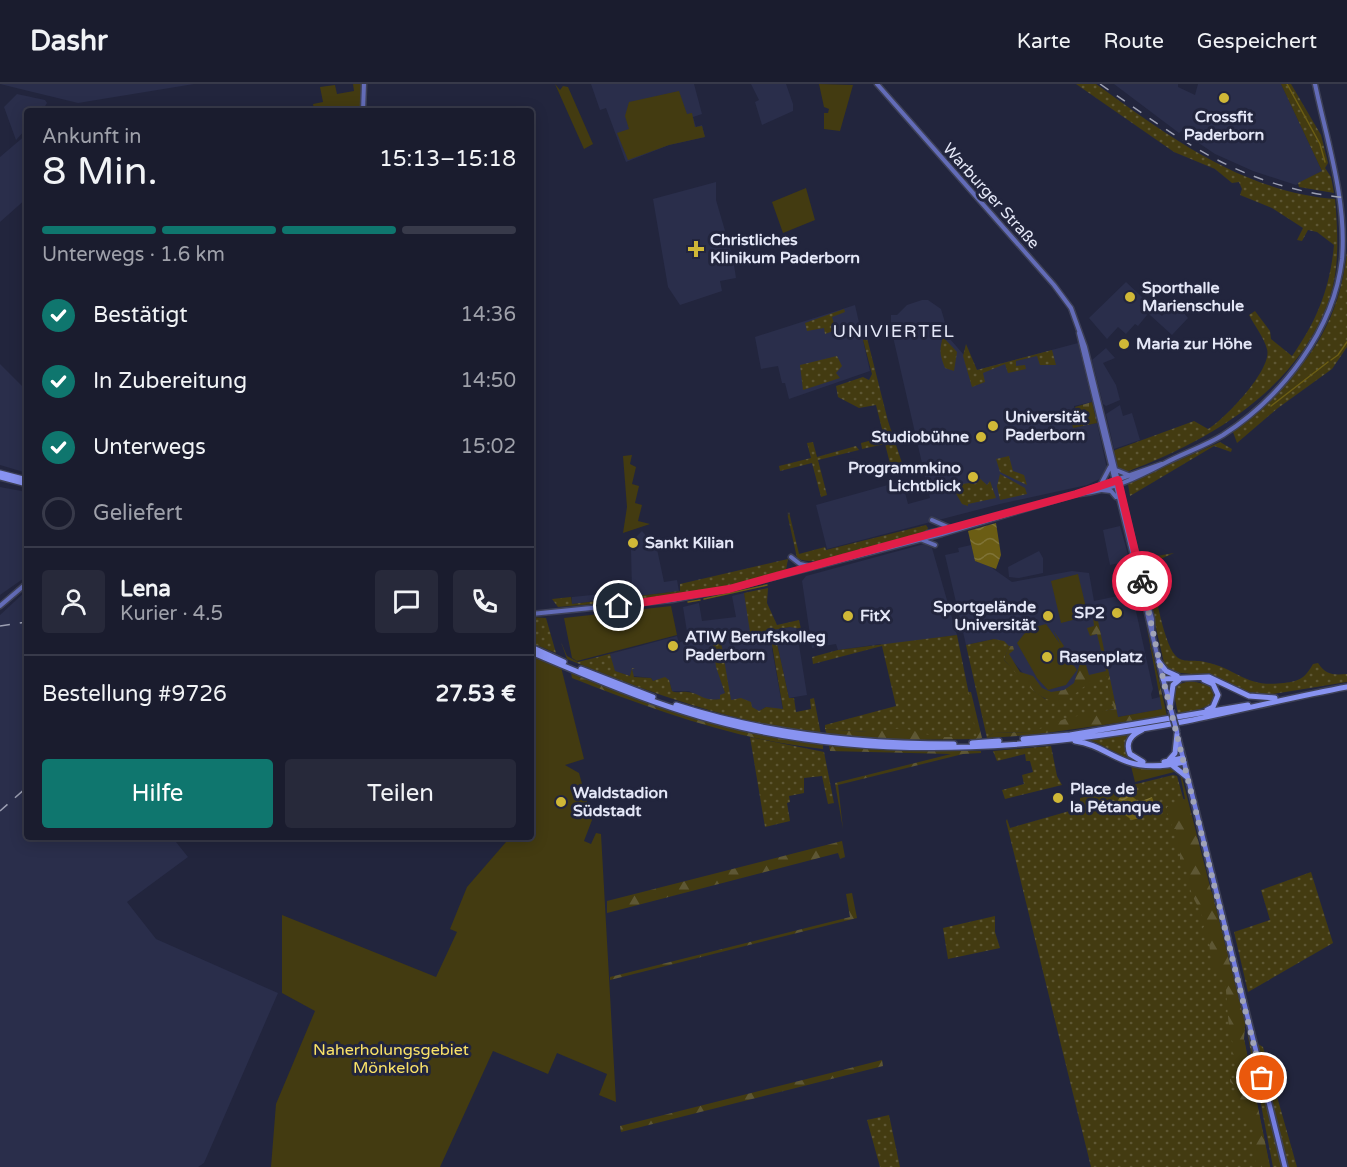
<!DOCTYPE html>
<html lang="de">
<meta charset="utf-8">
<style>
:root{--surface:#1a1c2e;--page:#27293a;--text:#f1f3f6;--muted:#9fa1aa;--line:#383a4a;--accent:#0f766e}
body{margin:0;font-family:"Varela Round",sans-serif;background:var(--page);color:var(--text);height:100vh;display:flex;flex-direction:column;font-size:22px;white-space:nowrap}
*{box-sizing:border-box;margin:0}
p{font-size:20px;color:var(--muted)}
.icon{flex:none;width:33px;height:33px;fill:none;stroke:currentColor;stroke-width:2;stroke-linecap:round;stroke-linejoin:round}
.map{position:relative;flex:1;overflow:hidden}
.side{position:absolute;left:24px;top:24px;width:510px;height:732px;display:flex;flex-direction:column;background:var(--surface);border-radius:6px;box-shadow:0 3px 15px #0003,0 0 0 2px var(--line)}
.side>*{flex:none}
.pin{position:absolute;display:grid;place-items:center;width:51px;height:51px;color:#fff;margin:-26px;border:3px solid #fff;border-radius:50%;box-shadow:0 2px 6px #0007}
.courier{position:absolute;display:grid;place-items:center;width:60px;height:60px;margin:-30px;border:4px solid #e11d48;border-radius:50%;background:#fff;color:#222;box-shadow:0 2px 8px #0007}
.overview em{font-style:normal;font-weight:600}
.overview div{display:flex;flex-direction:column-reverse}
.overview{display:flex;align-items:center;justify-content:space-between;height:102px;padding:0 18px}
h1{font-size:39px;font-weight:600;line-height:45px}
.bar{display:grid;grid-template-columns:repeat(4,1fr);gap:9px 6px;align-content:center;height:72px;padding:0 18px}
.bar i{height:8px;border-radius:4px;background:var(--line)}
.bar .selected{background:var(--accent)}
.bar p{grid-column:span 4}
.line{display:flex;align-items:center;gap:15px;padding:0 18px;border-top:2px solid var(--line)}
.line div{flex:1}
.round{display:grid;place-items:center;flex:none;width:63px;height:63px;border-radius:6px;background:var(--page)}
ol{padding:0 18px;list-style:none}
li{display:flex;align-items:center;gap:18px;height:66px}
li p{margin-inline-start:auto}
li .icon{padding:6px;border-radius:50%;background:var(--accent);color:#fff;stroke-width:4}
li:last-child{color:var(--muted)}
li i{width:33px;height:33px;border:3px solid var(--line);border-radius:50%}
.button{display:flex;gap:12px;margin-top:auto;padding:12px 18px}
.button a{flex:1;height:69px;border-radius:6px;background:var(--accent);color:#fff;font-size:24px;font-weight:600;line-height:69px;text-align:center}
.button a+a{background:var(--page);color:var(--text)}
header{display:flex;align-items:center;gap:36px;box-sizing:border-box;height:84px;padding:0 30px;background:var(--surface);border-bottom:2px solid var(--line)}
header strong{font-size:28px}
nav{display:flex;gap:33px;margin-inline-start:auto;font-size:21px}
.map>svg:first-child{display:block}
</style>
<header>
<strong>Dashr</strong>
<nav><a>Karte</a><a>Route</a><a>Gespeichert</a></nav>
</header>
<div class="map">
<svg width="1347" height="1083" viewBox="0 0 1347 1083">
<defs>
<pattern id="grass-dots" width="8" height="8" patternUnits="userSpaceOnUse" patternTransform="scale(1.5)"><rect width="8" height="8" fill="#433b11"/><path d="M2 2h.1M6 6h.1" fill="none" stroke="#5e5734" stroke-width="1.8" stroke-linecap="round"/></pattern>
<pattern id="forest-firs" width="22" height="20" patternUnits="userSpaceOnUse" patternTransform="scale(1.5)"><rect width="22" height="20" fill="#433b11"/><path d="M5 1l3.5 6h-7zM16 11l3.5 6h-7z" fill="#5e5734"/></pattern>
<pattern id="cemetery-stones" width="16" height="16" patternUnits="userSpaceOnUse" patternTransform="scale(1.5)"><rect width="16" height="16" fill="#433b11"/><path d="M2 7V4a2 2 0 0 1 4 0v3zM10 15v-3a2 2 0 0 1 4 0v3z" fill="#5e5734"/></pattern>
<pattern id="water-waves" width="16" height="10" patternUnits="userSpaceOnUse" patternTransform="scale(1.5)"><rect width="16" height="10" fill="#6b5d14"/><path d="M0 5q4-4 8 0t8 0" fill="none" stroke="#807437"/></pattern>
</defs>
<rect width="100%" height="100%" fill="#22253d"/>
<path fill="#2a2e4b" d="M0 0H194L78 19Z
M591 0H694L702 30 693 33 696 43 702 41 705 53 669 61 626 78 606 24 600 26Z
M751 0H786L793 20V27L762 41 755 18 759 16Z
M1114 0H1178V3L1195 11 1198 0H1281L1322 87 1296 101 1253 87 1215 70 1181 47 1179 49Z
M17 10 45 16 47 19 42 27H27V44L16 56 4 23Z
M27 50V114L0 138V73Z
M716 98V116L733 174 736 194 720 197 722 207 680 221 668 203 653 115Z
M1126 198 1162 232 1175 218 1188 234 1172 251 1139 221 1147 231 1138 242 1135 240 1126 250 1118 243 1107 255 1089 234Z
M922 216H928L941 225 950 255 977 286 1078 259 1092 318 1074 322 1075 329 1070 330 1073 344 1097 339 1107 385 1104 393 1087 401 1000 420 827 465 816 421 902 397 908 420 930 414 891 244V231H897L907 221Z
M855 221 870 287 789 315 785 299H782L778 282 761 285 755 253Z
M1106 264 1115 274 1103 279 1116 301 1120 316 1106 322 1103 320 1092 276Z
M0 280 27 307V389L0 381Z
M1120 321 1123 332 1132 329 1140 356 1114 365 1106 330Z
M0 403 27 408V492L0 511Z
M1120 442 1128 471 1124 478 1110 481 1103 446Z
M642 447 657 465 664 498 677 496 679 507 572 520V513L632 507 631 466 635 467 639 462 636 453Z
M924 460 932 464 957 551 882 562 881 560 838 566 836 560 812 564 802 497 806 492Z
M971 461 976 478 985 479 1012 498 1072 487 1089 489 1094 517 1132 509 1153 605 1151 610 1152 615 1160 613 1163 625 1118 633 1083 598 1045 615 994 555 966 561 945 471 959 468 958 464Z
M1039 467 1043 474V489L1019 494 1009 493 1008 483Z
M27 506V753H172L188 773 127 818 156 855 278 909 204 1079 198 1083H0V531Z
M744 509 752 549 796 542 807 611 789 614 776 555 772 565 783 626 766 623 759 627 731 616 717 582 725 609 721 615 707 617 689 607H672L669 596 653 597 651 594 633 592 632 586 630 592 614 587 610 570 677 552 679 559 688 554 683 523 699 519 702 537 736 533 732 512Z"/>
<path fill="url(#grass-dots)" d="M1076 0H1096C1170 53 1241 107 1335 115 1338 149 1340 187 1328 219 1295 307 1209 357 1126 388L1117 383 1113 368 1115 366 1194 337 1208 345C1224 336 1273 285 1267 265 1264 254 1255 242 1249 231L1255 227 1270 247 1271 255 1292 272C1317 237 1330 204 1334 161L1317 148 1308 146 1302 157 1297 156 1303 144 1272 124 1240 111 1242 105 1239 98 1232 99 1215 85 1174 68Z
M1281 0H1291L1321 51 1328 79 1325 84 1331 93 1334 109 1299 103 1298 99 1322 87Z
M1347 167V263L1332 285 1278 324 1237 359 1233 348C1296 295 1338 252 1347 167Z
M844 225 845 228 832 233 836 246 825 250 824 244 807 247 805 239Z
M943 253 957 268 954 287 945 284C940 271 939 266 943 253Z
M867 254 888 337 906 391H893L885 360 862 365 861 359 884 353 876 321 859 324 838 313 836 302 863 293 869 296 872 290 863 256Z
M966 260 977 286 1052 266 1056 281H1040L1037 272 1016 277V282L1025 281 1026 285 1008 289 1005 280 983 289 985 298 972 303 963 272Z
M837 272 842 282 836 289 840 294 803 306 800 281Z
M813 358 817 373 856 362 859 366 818 376 827 411 821 413 812 379 780 387 779 382 811 374 807 359Z
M1220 358 1232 365 1231 368 1214 362 1130 412 1128 400 1131 397Z
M1009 372 1013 387 1024 391 1027 401 1000 388 996 375Z
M975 390 987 401 990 397 996 414 968 420V422L962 420 954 406 962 400 970 399Z
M1000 390 1025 404 1027 410 1000 416 997 402Z
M786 424 788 432 789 428 799 470 825 463 826 466 926 441 928 444 926 449C897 457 822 487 797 474Z
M1174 469 1156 477 1152 482C1153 501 1163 557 1175 571 1182 580 1195 575 1205 578 1239 585 1244 604 1284 599 1300 597 1305 594 1313 580L1318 579C1326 591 1333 591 1347 590V598L1260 612 1239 606 1212 592 1171 588 1165 583 1140 475Z
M788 475 786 486 757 496 680 513 558 523 552 515 571 513 572 520 680 507V500Z
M768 504 767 519 777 541 799 536 801 545 790 543 754 549V552L750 548 744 509Z
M531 533 546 534 556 569 531 559Z
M957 551 977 650 982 653H937L825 645V641L896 622 882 562 813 580 812 573 838 566Z
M771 555H776L789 614H794L796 628 811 625 810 615 814 614 821 651C732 638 649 609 567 575L561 558 567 572 578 578 629 565 610 570 615 587 630 592 632 584H635L632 585 634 593 651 594 653 597 665 593 669 596 672 607C678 610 681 607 687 608 701 609 703 618 720 615V611L725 609 716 583 713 559 721 558 731 616 741 614 751 618 752 623 759 627 766 623 783 625Z
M994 555 1004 557 1009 562 1004 576 1034 607 1045 615 1108 587 1116 624 1032 648 993 649 987 654 966 561Z
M1190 597 1210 601C1224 624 1194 627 1178 630L1174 610 1176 601Z
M1136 647 1130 651 1129 671 1137 679 1095 658 1078 655Z
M750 653 824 668 834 719 828 720 822 692 804 694V709L789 712 790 718 787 719 790 737 765 743Z
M1051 662 1057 692 1062 701 1005 715 1002 706 1024 700 1022 691 1033 688 1030 677H1026L1025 670 997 677 993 667Z
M1173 691 1177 692 1209 807 1212 808 1245 939 1244 955 1270 1083H1091L1006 737 1007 735 1010 744 1080 724V714Z
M1311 788 1333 859 1248 908 1234 848 1270 836 1261 806Z
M995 832V848L1000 864 948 875 943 844Z
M1247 948 1249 951 1283 1083H1273Z
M1258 960 1263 963 1297 1083H1287Z
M889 1031 900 1083H880L867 1036Z"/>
<path fill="url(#forest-firs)" d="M1093 532H1097L1118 633 1162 625 1145 534 1167 632 1032 651 987 654 993 649 1032 648 1067 634 1114 625 1112 615 1109 614 1107 592C1088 597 1087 601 1072 612 1045 631 1020 592 1004 576L1009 562H1013L1014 566 1009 570 1020 588 1033 592 1042 604 1051 608 1064 606 1074 599 1081 576 1086 581 1089 591 1106 587 1097 550 1090 552 1087 544 1094 542Z
M571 589 621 608 823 660V665C736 656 654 626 572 594Z
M968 608H971L982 654 980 655 899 656 827 651 825 645 869 648 903 644 937 653H977Z
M829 662 981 667V669L963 670 838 701 843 745 835 699 951 670 830 667Z
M1131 682C1146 684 1175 678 1182 693L1245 939 1244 955 1270 1083H1256L1255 1063 1252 1060 1254 1042 1243 1034V1019L1236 1010 1235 1002 1230 998V995L1235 994 1237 979 1231 970 1234 961C1227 951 1228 915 1225 901 1223 892 1217 887 1213 880 1208 866 1212 857 1203 844L1205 841C1199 817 1188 815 1189 788L1180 779V766L1175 759 1176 745H1171L1173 736 1167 731V723L1185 715 1180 690 1174 688 1135 698Z
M842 757 845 773 840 775 838 769 607 829V817Z
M852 809 857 834 610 896V893L850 833 846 810Z
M882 976 883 982 621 1048 620 1042Z"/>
<path fill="url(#cemetery-stones)" d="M1092 318 1097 339 1073 344 1070 331 1076 329 1075 323Z"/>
<path fill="#433b11" d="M353 0H361L360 27H314L313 20 323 18 320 3 335 1 337 10 354 7Z
M555 0 560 6 563 2 568 3 593 60 584 65Z
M819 0 853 1 840 47 824 45V29H828L829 25 824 23Z
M679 7 687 30 692 29 695 43 702 42 705 53 669 61 628 76 617 49 629 45 625 32 629 18Z
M806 104 815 136 783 149 772 118Z
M632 371 630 380 636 383 632 400 639 402 635 419 642 421 638 437 650 440 623 449 627 423 623 372Z
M1078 490 1088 532 1061 539 1051 497Z
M671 522 677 551 577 577 572 574 564 534Z
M1046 540 1061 561 1053 546 1064 562 1062 564 1077 586 1066 601 1048 606 1037 594 1017 559 1028 545Z
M531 571 561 583 584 675 565 681 579 689 592 736 584 757 591 760 596 749 601 750 616 1018 599 1011 607 990 557 969 548 990 493 967 440 1083H271L276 1020 315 927 282 909V831L436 893 457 848 450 845 467 803 506 758 503 753H531Z"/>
<path fill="url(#water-waves)" d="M996 439 1001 471 996 485 975 477 968 447Z
M1123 710H1129L1139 718 1152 713 1154 719 1140 734 1132 736 1118 726V716Z"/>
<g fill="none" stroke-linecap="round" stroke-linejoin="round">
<path stroke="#6b5d14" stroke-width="1.5" d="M1287 0 1320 60 1325 78
M1331 276 1338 271 1347 258
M1271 322 1328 278
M704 515 767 501
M688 518 700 516"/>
<defs>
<path id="secondary" d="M877 0 1054 201 1071 224 1085 263 1152 535V547
M363 27 364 0
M1079 249 1163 595
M1116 386 1131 392
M1101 400 1110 383
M1102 406 1111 407 1116 413
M1080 410C1110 407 1140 392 1165 379 1184 369 1205 362 1223 351 1282 313 1334 246 1342 175 1347 117 1327 57 1315 0
M932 436 948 443
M922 453 928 449 951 444
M920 455 935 461
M791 473 800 480 813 483
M0 522 27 499
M531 530 672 516 729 505 942 450 1076 410 1162 380"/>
<path id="primary" d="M1163 595 1170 620
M1178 654 1285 1083"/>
<path id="highway" d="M0 389 27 396
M0 393 27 400
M531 563 564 578
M531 568C603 599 676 630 754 646 896 676 1045 664 1187 637 1241 626 1293 613 1347 603
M1159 578 1166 587 1177 592
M581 585 653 613
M1163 595 1209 593 1249 612 1275 614
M1204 596 1213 600 1218 611 1213 623 1207 626
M676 621C766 650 860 660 954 660
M1170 622 1173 601 1179 596
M1142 646C1131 651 1125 658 1130 670L1143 678
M1023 655 1070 651 1248 621
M1075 657C1097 660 1108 671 1128 678 1145 684 1166 682 1184 678
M972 659 999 657
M1169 676 1175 669 1177 650
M1164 678 1183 674
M1172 681 1187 693"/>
</defs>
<use href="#secondary" stroke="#3d4057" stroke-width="7"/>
<use href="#primary" stroke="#3d4057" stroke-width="8"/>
<use href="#highway" stroke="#3d4057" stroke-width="8"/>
<use href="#secondary" stroke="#636cb8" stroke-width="4"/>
<use href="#primary" stroke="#747ee1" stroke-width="4.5"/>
<use href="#highway" stroke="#8893f1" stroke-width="5"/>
<path stroke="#9c9fb2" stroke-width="1.5" stroke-dasharray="10 10" stroke-linecap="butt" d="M1100 0C1186 59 1238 102 1347 114
M0 542 27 538
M0 727 27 703"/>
<defs>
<path id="primary-bridge" d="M1171 626 1177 648"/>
</defs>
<use href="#primary-bridge" stroke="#3d4057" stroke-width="8" stroke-linecap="butt"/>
<use href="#primary-bridge" stroke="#747ee1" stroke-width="4.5"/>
</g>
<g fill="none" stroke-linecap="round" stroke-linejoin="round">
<path stroke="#a0a3b6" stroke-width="6" stroke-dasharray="0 10.8" d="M1142 497 1164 599 1262 994"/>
<path stroke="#e11d48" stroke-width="8" d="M619 522 729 505 1076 410 1118 396 1142 497"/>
</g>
<g fill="#d0b837" stroke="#22253d" stroke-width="2">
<circle cx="1224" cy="14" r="6"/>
<path d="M693 156h6v6h6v6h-6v6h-6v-6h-6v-6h6z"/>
<circle cx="1130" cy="213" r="6"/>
<circle cx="1124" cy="260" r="6"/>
<circle cx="993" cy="342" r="6"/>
<circle cx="981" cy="353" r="6"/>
<circle cx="973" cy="393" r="6"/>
<circle cx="633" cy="459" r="6"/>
<circle cx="1117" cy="529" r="6"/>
<circle cx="848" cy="532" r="6"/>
<circle cx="1048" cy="532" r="6"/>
<circle cx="673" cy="562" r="6"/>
<circle cx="1047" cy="573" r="6"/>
<circle cx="1058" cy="714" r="6"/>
<circle cx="561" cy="718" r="6"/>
</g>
<g text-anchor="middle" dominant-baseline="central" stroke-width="6" stroke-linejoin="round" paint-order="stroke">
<g font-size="16" font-weight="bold" fill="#e4e7f7" stroke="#22253d" text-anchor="start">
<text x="1224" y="33" text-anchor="middle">Crossfit<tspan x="1224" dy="18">Paderborn</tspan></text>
<text x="710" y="156">Christliches<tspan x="710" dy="18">Klinikum Paderborn</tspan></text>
<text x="1142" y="204">Sporthalle<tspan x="1142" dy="18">Marienschule</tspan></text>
<text x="1136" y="260">Maria zur Höhe</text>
<text x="1005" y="333">Universität<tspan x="1005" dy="18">Paderborn</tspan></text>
<text x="969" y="353" text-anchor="end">Studiobühne</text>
<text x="961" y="384" text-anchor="end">Programmkino<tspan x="961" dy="18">Lichtblick</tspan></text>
<text x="645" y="459">Sankt Kilian</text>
<text x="1036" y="523" text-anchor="end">Sportgelände<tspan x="1036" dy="18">Universität</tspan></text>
<text x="1105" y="529" text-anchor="end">SP2</text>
<text x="860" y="532">FitX</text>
<text x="685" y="553">ATIW Berufskolleg<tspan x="685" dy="18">Paderborn</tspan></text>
<text x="1059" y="573">Rasenplatz</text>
<text x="1070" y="705">Place de<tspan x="1070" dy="18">la Pétanque</tspan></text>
<text x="573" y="709">Waldstadion<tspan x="573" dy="18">Südstadt</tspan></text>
</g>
<g font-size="16" fill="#e4e7f7" stroke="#22253d">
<text transform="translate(991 112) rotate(48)">Warburger Straße</text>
</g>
<g font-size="16" fill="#fae268" stroke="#22253d">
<text x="391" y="966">Naherholungsgebiet<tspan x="391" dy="18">Mönkeloh</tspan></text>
</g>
<g font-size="18" letter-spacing="1.5" fill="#e4e7f7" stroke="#22253d">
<text x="894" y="247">UNIVIERTEL</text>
</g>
</g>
</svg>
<div class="pin" style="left:1262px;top:994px;background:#ea580c"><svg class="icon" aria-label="bag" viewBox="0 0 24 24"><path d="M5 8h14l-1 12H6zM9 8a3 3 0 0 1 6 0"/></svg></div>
<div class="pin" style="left:619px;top:522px;background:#1f2937"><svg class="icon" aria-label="home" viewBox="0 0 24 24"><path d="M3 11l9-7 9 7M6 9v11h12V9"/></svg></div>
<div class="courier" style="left:1142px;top:497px"><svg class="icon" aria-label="bike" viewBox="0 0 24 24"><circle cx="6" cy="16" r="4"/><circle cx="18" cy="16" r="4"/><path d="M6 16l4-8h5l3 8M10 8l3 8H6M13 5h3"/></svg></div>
<section class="side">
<div class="overview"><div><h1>8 Min.</h1><p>Ankunft in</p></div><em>15:13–15:18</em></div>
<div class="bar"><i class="selected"></i><i class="selected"></i><i class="selected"></i><i></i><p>Unterwegs · 1.6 km</p></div>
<ol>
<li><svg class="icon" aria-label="check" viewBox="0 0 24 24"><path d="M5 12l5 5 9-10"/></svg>Bestätigt<p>14:36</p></li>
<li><svg class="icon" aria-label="check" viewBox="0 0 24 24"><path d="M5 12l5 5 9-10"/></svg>In Zubereitung<p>14:50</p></li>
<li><svg class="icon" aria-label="check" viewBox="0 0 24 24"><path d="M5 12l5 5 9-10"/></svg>Unterwegs<p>15:02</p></li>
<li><i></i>Geliefert</li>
</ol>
<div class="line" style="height:108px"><a class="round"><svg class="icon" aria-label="person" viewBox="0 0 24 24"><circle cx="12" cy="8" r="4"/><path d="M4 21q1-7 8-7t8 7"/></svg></a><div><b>Lena</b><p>Kurier · 4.5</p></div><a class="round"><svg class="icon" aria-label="chat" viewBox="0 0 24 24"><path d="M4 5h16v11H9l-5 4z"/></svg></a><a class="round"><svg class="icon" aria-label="phone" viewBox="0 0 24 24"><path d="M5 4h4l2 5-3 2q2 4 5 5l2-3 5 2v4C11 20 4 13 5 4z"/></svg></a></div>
<div class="line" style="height:78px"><div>Bestellung #9726</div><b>27.53 €</b></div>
<div class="button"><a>Hilfe</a><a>Teilen</a></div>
</section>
</div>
